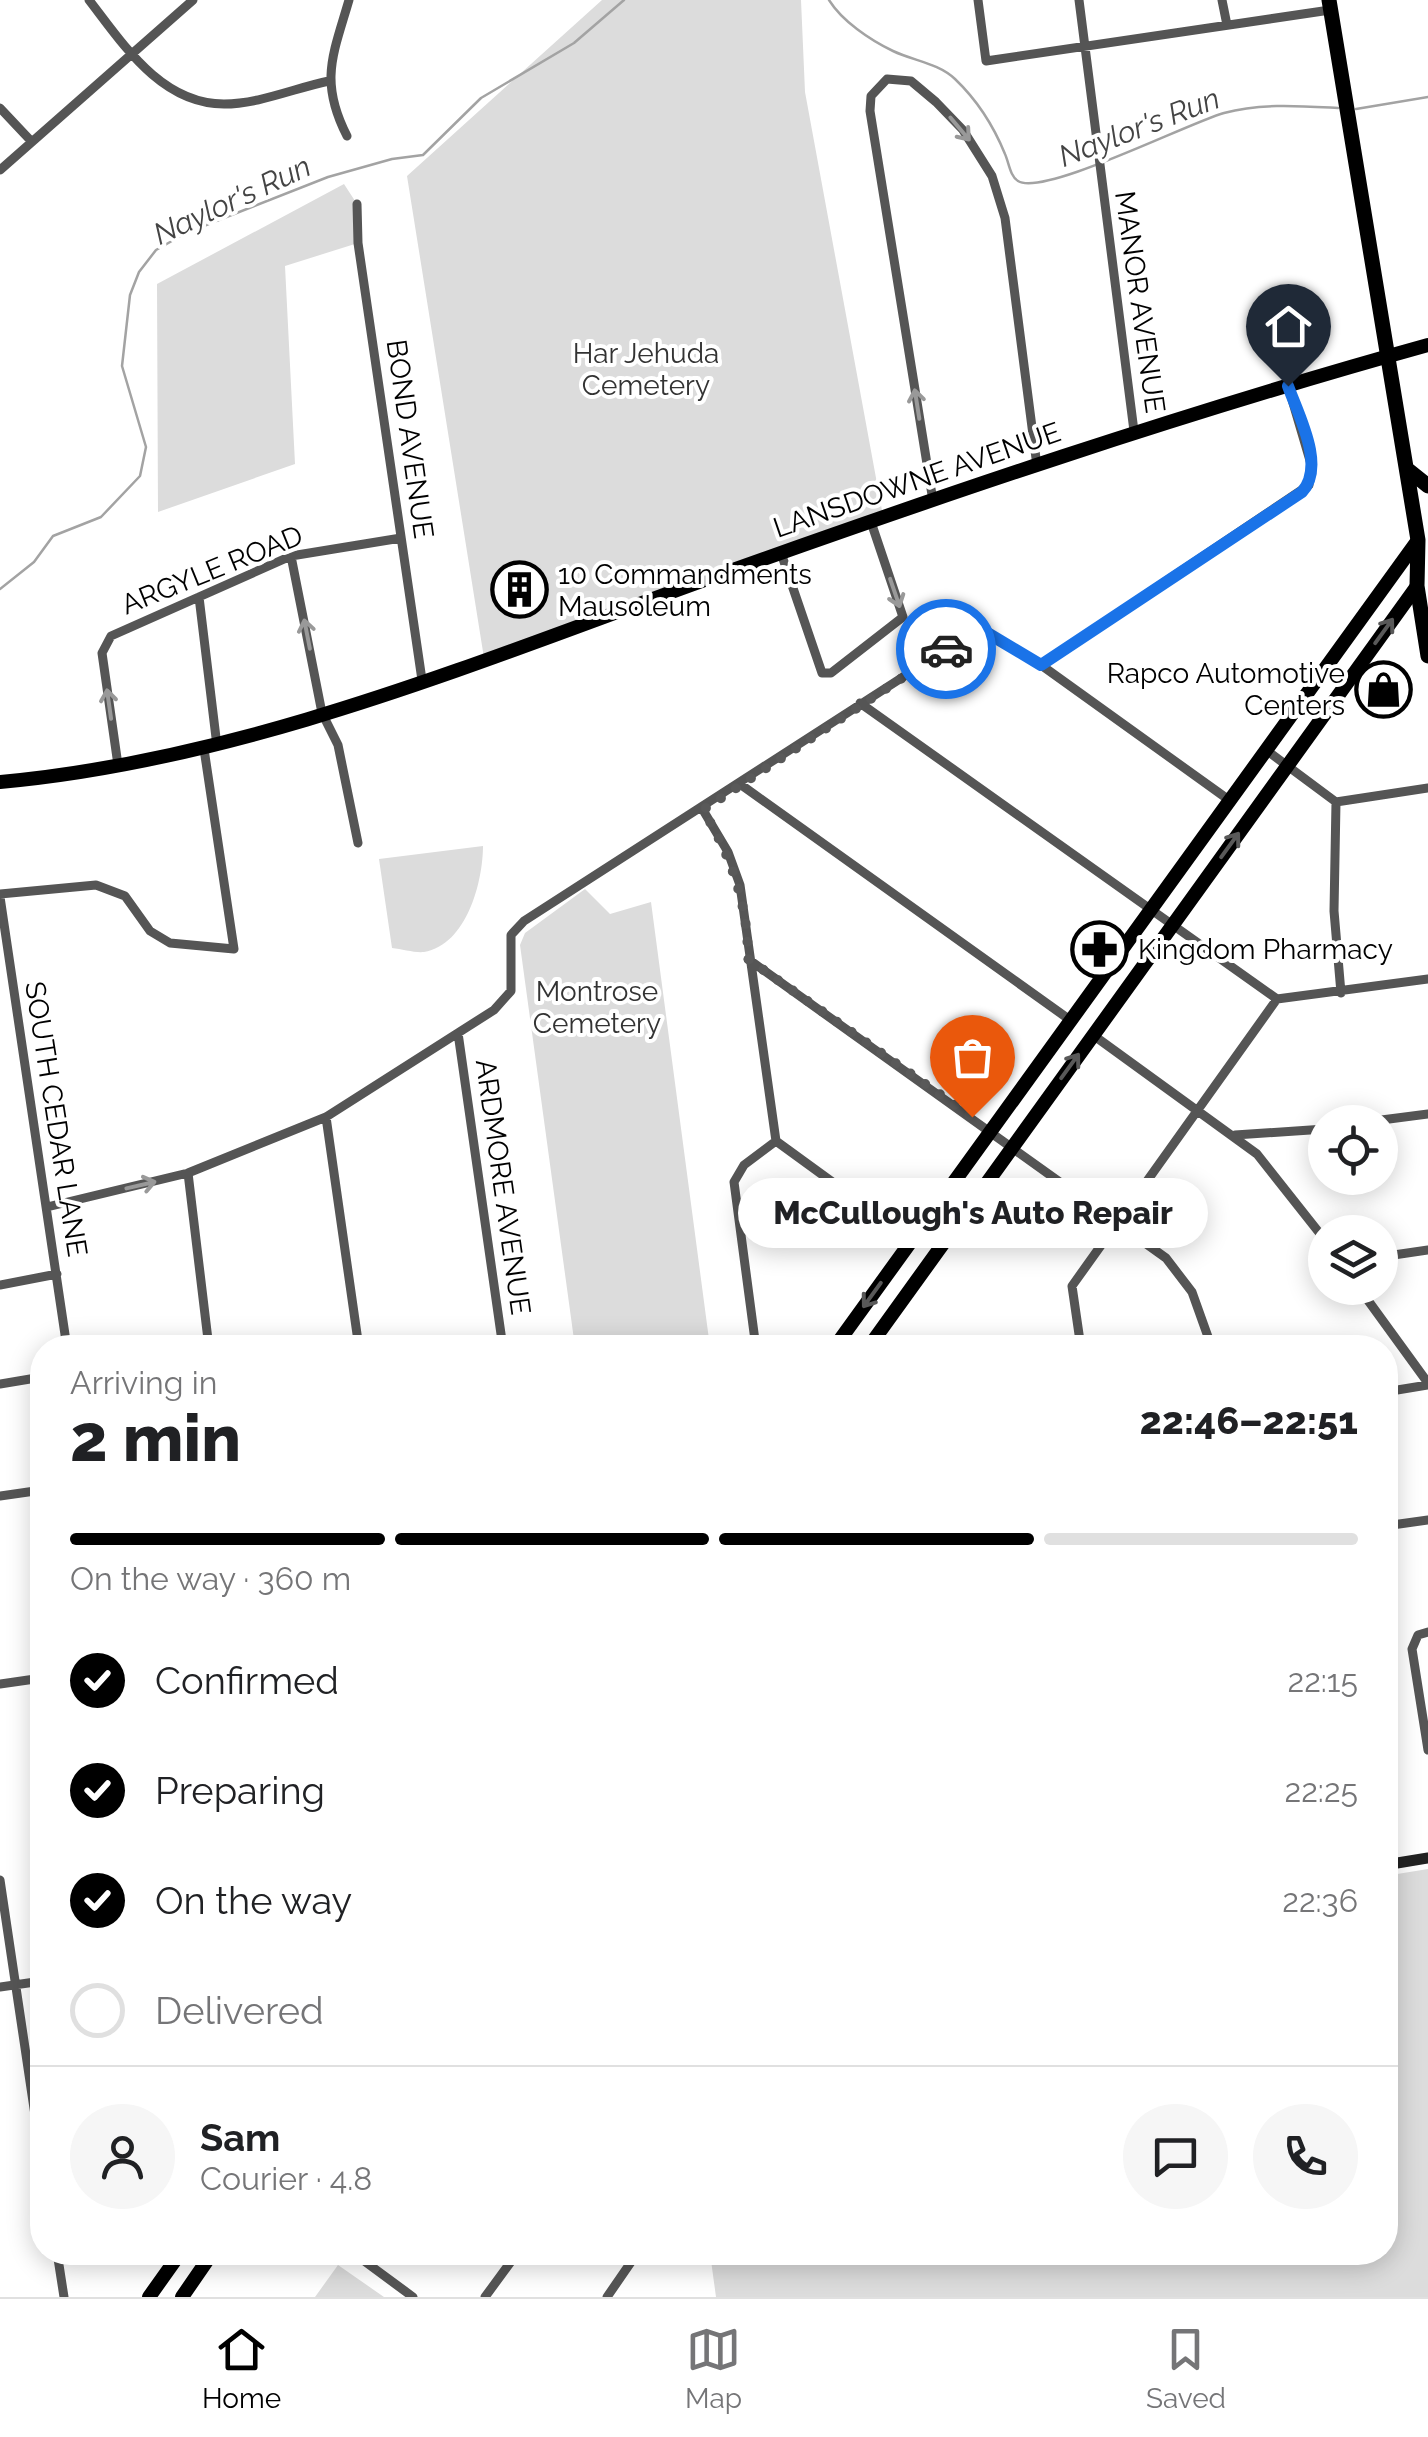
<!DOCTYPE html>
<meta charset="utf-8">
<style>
:root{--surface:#fff;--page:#f6f6f6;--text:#202124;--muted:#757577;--line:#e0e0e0;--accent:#000}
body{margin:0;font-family:Raleway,sans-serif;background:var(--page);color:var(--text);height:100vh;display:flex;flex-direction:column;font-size:38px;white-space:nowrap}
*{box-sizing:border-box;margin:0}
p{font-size:32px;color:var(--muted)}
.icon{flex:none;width:55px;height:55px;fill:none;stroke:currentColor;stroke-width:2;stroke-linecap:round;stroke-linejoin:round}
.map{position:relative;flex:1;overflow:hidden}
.panel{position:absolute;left:30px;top:1335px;width:1368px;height:930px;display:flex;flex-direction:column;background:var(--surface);border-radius:40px;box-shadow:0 5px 25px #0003}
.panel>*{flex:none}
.controls{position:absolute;left:1308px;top:1105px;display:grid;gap:20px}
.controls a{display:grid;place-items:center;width:90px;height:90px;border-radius:50%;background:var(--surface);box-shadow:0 5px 25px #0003;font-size:50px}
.pin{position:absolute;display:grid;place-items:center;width:85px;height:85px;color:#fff;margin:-102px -42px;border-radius:50% 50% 50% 0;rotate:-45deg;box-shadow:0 0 10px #0007}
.pin .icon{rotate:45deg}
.courier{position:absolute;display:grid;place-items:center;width:100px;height:100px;margin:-50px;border:8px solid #1a73e8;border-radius:50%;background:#fff;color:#222;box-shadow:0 2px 12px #0007}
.bubble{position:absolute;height:70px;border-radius:35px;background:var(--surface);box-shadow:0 5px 25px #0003;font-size:32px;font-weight:800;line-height:70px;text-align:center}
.overview em{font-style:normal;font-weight:800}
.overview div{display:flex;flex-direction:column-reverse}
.overview{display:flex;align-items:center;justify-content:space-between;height:170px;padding:0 40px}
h1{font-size:65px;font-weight:800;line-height:75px}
.bar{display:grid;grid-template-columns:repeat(4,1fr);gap:15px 10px;align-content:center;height:120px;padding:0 40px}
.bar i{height:12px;border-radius:8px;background:var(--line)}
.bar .active{background:var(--accent)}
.bar p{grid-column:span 4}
.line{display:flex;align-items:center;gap:25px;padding:0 40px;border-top:2px solid var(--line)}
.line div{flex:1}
.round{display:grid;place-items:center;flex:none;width:105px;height:105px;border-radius:52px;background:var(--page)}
ol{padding:0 40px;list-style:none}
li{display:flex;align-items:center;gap:30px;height:110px}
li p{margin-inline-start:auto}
li .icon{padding:10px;border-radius:50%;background:var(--accent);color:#fff;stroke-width:4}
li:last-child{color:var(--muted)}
li i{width:55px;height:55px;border:5px solid var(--line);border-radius:50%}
.tab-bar{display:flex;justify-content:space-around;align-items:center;height:140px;border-top:2px solid var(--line);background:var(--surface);font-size:28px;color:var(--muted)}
.tab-bar a{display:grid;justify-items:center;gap:5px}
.tab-bar .active{color:var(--accent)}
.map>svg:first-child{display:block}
</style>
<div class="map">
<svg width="1428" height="2297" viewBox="0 0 1428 2297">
<rect width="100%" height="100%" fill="#fff"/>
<path fill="#dcdcdc" d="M602 0H801L805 92 883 516 484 658 407 176Z
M344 184 357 204 358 243 285 266 295 464 158 512 157 284Z
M483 846C483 881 467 945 424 952 415 953 402 949 392 948L379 859Z
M585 889 610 914 651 902 710 1347H575L520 945 525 933Z
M1428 1869V2297H716L710 2253 1385 2252V1876Z
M338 2265 384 2297H315Z"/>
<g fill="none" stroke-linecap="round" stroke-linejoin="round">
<path stroke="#a3a3a3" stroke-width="2.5" d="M829 0C842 21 870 40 893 51 914 61 938 63 955 79 977 100 994 127 1005 154 1009 163 1010 176 1018 181 1043 197 1188 123 1224 113 1261 103 1300 106 1338 108
M1356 109 1428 97
M0 589 34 562 53 536 101 517 140 476 146 447 122 366 130 295 139 272 156 250 186 233 328 177 392 159 423 155 481 98 574 43 624 0"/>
<path stroke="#555" stroke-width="9" d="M89 0C123 44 161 104 224 104 259 104 295 88 329 81
M978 0 986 61 1330 10
M1079 0 1134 431
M1222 0 1227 25
M0 108 32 142
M347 136C319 81 333 55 349 0
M0 170 193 0
M357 204 358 243 422 680
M933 501 870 111 871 96 887 79 911 81 936 102 963 130 992 176 1005 218 1037 466
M781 553 822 673H831L903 617 871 522
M291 556 322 713 338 745 358 843
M199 597 217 746
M1041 665 1309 485 1311 464 1288 386
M860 703 1277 999 1428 979
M1266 750 1336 802
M118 765 102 653 111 636 291 556 401 538
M740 784 1070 1020
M1336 802 1334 911 1341 993
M1336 802 1428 788
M703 810 728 852 740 885 776 1141 912 1240
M0 894 96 885 125 896 150 931 170 943 234 949 204 749
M0 897 67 1348
M748 959 1166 1258 1192 1292 1212 1348
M458 1033 503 1348
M1093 1035 1257 1154 1325 1240
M326 1117 359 1348
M1366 1122 1428 1114
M1235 1135 1325 1129
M188 1173 209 1348
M47 1207 188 1173 326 1117 494 1010 511 991V935L524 921 979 628 1041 665 1229 800
M1380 1257 1428 1250
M0 1285 57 1274
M1359 1288 1428 1383
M756 1348 734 1182 744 1165 776 1141
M1081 1348 1072 1286 1277 999
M0 1384 42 1377
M1385 1392 1428 1385
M0 1496 42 1490
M1385 1526 1428 1520
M1428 1632 1418 1635 1412 1649 1428 1750
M0 1684 42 1678
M0 1880 42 2162
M0 1987 42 1981
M57 2252 64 2297
M352 2252 413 2297
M485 2297 518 2252
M607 2297 638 2252"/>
<path stroke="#222" stroke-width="11" d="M1385 1865 1428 1858"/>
<path stroke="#000" stroke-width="14" d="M0 782C243 760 475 663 702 581 942 495 1183 413 1428 345
M834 1348 1418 540
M868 1348 1417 586
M149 2297 181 2252
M182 2297 213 2252"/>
<path stroke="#000" stroke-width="15" d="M1329 0 1418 540 1417 586 1428 656
M1407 469 1428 486"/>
</g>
<defs><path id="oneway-shaft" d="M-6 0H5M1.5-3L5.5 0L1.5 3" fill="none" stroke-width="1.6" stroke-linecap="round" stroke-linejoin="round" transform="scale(2.5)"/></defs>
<g stroke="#999">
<use href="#oneway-shaft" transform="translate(960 129) rotate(50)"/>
<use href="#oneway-shaft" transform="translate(917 404) rotate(-99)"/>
<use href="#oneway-shaft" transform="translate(895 593) rotate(71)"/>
<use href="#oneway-shaft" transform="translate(307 634) rotate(-101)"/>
<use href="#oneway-shaft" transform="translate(109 704) rotate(-98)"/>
<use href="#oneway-shaft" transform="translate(141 1185) rotate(-13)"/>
</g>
<g stroke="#595959">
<use href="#oneway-shaft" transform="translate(1384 631) rotate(-54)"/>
<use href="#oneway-shaft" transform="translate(1230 845) rotate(-54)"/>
<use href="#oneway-shaft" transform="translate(1070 1066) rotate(-54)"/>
<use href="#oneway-shaft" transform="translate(872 1295) rotate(126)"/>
</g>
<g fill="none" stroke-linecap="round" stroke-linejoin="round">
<path stroke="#595959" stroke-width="10" stroke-dasharray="0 18" d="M946 649 703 810C731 856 748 904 748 959L972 1117"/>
<path stroke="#1a73e8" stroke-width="12" d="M946 649 979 628 1041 665 1302 492C1326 466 1298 414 1288 386"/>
</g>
<defs>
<symbol id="building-ring" viewBox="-11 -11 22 22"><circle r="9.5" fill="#fff" stroke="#000" stroke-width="1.5"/><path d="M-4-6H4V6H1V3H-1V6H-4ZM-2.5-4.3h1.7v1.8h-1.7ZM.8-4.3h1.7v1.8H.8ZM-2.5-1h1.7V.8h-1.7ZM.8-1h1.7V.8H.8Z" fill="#000"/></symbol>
<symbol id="shop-ring" viewBox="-11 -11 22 22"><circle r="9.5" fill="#fff" stroke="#000" stroke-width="1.5"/><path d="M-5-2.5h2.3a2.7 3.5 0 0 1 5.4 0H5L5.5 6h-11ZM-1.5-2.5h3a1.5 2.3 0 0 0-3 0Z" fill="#000"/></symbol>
<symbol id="pharmacy-ring" viewBox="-11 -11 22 22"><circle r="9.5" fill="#fff" stroke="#000" stroke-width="1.5"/><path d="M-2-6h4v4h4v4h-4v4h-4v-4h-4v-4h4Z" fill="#000"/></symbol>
</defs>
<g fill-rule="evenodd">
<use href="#building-ring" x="488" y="558" width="63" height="63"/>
<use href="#shop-ring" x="1352" y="658" width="63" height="63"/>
<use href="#pharmacy-ring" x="1068" y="918" width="63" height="63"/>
</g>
<g text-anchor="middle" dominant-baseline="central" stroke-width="8" stroke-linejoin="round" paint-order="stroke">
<g font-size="28" fill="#000" stroke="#fff">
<text transform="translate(1140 302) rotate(82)">MANOR AVENUE</text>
<text transform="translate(410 439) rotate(82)">BOND AVENUE</text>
<text transform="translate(917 480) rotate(-19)">LANSDOWNE AVENUE</text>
<text transform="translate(212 570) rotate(-22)">ARGYLE ROAD</text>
<text transform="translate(56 1119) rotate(81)">SOUTH CEDAR LANE</text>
<text transform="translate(503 1187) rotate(82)">ARDMORE AVENUE</text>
</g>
<g font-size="28" fill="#333" stroke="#fff">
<text x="646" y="353">Har Jehuda<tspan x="646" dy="32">Cemetery</tspan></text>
<text x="597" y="991">Montrose<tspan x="597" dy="32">Cemetery</tspan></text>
</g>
<g font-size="28" fill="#000" stroke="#fff" text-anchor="start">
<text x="558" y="574">10 Commandments<tspan x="558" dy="32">Mausoleum</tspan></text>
<text x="1345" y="673" text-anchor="end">Rapco Automotive<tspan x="1345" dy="32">Centers</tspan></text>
<text x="1138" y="949">Kingdom Pharmacy</text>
</g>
<g font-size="30" font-style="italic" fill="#444" stroke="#fff">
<text transform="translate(1139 127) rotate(-21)">Naylor's Run</text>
<text transform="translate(232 200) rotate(-25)">Naylor's Run</text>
</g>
</g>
</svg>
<div class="controls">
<a><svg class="icon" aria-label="locate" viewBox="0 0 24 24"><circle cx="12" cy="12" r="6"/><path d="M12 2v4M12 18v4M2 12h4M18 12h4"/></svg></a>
<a><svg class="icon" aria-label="layers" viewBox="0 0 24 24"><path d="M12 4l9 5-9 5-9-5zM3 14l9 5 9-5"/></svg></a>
</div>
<div class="pin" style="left:972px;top:1117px;background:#ea580c"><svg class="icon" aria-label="bag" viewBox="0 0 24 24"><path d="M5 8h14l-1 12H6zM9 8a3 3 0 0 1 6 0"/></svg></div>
<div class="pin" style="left:1288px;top:386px;background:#1f2937"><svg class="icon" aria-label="home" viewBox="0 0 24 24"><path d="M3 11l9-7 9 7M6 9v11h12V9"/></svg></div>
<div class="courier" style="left:946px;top:649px"><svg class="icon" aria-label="car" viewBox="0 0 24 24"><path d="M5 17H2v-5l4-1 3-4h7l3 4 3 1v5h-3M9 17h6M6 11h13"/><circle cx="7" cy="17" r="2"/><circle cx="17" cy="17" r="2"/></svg></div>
<div class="bubble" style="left:738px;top:1178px;width:470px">McCullough's Auto Repair</div>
<section class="panel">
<div class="overview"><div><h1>2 min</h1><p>Arriving in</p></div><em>22:46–22:51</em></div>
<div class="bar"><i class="active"></i><i class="active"></i><i class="active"></i><i></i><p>On the way · 360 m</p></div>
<ol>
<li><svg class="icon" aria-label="check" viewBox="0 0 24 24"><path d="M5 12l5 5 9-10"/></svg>Confirmed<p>22:15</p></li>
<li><svg class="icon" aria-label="check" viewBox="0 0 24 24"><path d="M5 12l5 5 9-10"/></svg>Preparing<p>22:25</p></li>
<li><svg class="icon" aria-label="check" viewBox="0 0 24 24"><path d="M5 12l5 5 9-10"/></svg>On the way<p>22:36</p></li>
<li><i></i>Delivered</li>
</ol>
<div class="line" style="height:180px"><a class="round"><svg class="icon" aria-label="person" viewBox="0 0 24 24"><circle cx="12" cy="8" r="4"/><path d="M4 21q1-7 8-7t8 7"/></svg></a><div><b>Sam</b><p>Courier · 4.8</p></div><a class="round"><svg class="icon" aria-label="chat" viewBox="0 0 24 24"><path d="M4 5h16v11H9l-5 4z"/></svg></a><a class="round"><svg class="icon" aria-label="phone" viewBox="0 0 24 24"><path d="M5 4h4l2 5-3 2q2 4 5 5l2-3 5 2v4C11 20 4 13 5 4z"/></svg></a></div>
</section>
</div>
<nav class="tab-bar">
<a class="active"><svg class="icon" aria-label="home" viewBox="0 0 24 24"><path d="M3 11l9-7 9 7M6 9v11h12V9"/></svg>Home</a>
<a><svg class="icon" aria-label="map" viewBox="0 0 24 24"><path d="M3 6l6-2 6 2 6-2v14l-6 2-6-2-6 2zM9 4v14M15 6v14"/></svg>Map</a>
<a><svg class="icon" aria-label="saved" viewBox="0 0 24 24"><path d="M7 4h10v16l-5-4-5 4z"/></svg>Saved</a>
</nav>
